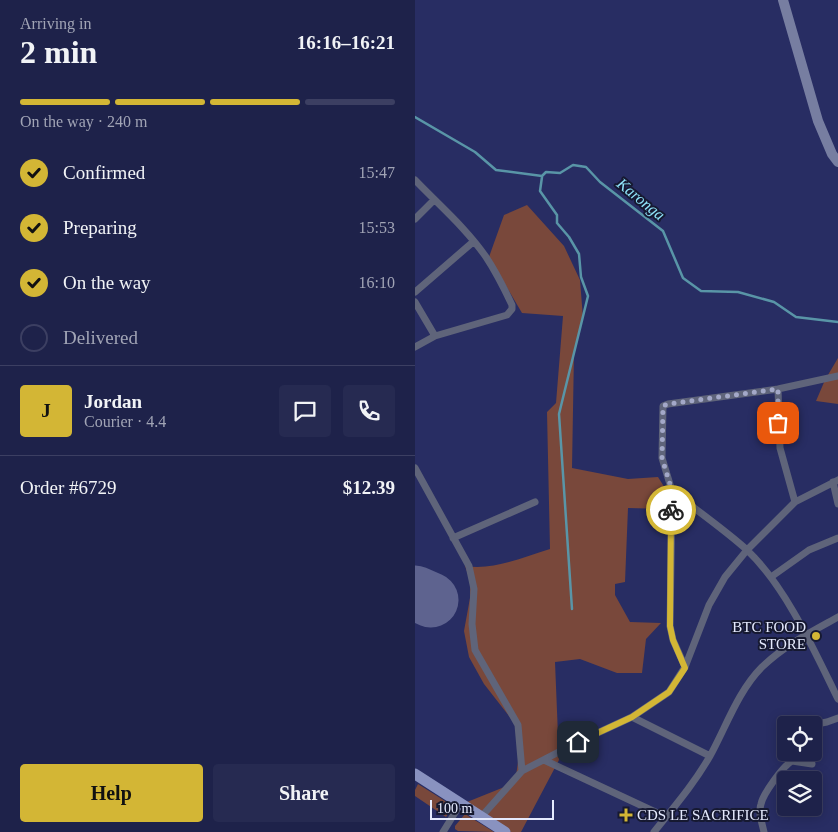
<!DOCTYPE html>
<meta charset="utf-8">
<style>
:root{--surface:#1e224a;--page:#262a51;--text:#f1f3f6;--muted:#a1a4b5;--line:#3c3f62;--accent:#d3b635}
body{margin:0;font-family:Georgia,serif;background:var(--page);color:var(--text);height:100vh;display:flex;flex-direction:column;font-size:19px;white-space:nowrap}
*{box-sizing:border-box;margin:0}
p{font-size:16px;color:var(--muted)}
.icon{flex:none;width:28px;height:28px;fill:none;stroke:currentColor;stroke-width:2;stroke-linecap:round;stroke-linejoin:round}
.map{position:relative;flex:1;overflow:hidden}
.sheet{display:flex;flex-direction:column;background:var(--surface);width:415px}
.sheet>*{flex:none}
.tools{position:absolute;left:362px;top:716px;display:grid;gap:10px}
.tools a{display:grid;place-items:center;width:45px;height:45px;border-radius:5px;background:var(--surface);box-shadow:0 2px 12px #0003,0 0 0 1px var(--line);font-size:25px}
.scale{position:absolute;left:15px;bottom:12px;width:124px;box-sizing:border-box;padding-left:5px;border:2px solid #e5eafe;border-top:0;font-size:14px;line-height:18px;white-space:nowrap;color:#e5eafe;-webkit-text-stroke:4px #161931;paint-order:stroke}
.pin{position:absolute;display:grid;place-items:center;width:42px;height:42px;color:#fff;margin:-21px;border-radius:10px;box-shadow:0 2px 8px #0006}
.courier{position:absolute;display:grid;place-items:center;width:50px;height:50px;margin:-25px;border:4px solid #d3b635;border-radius:50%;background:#fff;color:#222;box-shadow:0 1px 6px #0007}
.head em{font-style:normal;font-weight:700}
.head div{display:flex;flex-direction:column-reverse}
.head{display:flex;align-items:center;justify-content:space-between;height:85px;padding:0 20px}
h1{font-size:32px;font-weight:700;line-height:38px}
.bar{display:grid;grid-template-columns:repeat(4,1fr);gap:8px 5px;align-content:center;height:60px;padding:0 20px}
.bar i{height:6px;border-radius:4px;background:var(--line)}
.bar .selected{background:var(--accent)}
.bar p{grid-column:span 4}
.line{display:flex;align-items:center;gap:12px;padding:0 20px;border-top:1px solid var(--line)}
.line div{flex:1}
.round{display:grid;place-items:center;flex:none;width:52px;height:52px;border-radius:5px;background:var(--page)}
ol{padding:0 20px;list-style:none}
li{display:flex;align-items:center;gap:15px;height:55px}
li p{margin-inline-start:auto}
li .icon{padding:5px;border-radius:50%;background:var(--accent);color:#111;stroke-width:4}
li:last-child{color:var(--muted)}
li i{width:28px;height:28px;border:2px solid var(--line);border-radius:50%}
.button{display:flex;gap:10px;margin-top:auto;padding:10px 20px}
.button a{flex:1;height:58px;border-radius:5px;background:var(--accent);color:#111;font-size:20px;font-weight:700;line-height:58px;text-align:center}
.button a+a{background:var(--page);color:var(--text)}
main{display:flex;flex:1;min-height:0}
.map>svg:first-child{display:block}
</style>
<main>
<section class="sheet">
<div class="head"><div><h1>2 min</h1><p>Arriving in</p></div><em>16:16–16:21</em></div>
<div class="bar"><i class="selected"></i><i class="selected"></i><i class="selected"></i><i></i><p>On the way · 240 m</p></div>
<ol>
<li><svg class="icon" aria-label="check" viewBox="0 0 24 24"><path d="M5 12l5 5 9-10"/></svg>Confirmed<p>15:47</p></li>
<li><svg class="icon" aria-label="check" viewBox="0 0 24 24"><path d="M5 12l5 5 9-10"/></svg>Preparing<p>15:53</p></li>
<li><svg class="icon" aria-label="check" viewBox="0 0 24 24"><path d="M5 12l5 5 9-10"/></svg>On the way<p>16:10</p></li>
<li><i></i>Delivered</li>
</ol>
<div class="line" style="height:90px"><b class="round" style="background:var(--accent);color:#111">J</b><div><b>Jordan</b><p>Courier · 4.4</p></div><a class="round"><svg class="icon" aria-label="chat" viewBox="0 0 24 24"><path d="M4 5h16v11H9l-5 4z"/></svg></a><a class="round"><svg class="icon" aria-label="phone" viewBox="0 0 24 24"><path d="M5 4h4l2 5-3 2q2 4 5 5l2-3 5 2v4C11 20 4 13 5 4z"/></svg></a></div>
<div class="line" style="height:65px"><div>Order #6729</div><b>$12.39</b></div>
<div class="button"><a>Help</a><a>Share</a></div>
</section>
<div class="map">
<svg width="423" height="832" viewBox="0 0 423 832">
<rect width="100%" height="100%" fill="#282d63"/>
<path fill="#79483b" d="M112 205 149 246 165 280 168 318 159 352 157 468 213 479 243 477 253 493 252 509 213 508 210 582 200 584V595L215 622 246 623 231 639 227 673H202L165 659 140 662 144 760 106 832H96L52 802 97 784 101 776 105 748 101 725 69 684 54 657 49 631 55 598V580L50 566C78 571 108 557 135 549L132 412 141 403 148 316 107 313 74 257 89 215Z
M423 358V404L401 401 410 380Z
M3 784 38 806 31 817 0 796V790Z
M50 814 79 832 43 831 40 829V826Z"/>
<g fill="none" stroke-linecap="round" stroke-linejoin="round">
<path stroke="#5995a7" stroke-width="2.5" d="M0 117 60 152 81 170 127 176 131 172 145 173 158 165 171 167 185 182 248 231 268 278 286 291 323 292 359 302 381 317 423 322
M127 177 125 191 142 215V223L154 237 164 254 166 277 173 296 144 414 157 609"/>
<path stroke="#5e638f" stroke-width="55" d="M0 593 16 600"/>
<path stroke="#5f647a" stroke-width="7" d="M0 180C24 205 51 228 71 257 81 272 89 288 97 305V309L92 315 20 336 0 347
M0 219 19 200
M0 292 58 242
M0 302 20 336
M363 389 365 448 380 502
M0 468 54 566 59 589 57 624 60 650 103 725 107 771 66 817
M418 482 423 504
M257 491C281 510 310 530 332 550 371 587 399 650 423 699
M38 538 120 502
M356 577 394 550 423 538
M270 667 258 640 255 626 257 491 247 458 248 406 253 404 363 389 423 376
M217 717 295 756
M396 725 412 722 423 718
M129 760 251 817
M107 771 163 742 217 717 254 692 270 667 294 605 310 577 332 550 380 502 423 480
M28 832 46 803
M239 832C259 807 279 784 295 756 311 727 323 691 347 667 370 645 396 632 423 617
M349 832C347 823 343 812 346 804 348 794 368 766 377 761L397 764"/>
<path stroke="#777ea1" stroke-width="10" d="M368 0 403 121 417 154 423 162"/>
<path stroke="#8992c0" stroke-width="11" d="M0 774 90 832"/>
</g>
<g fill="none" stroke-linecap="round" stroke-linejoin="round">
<path stroke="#a3a8c8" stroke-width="5" stroke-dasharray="0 9" d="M256 510 257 491 247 458 248 406 253 404 363 389V423"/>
<path stroke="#d3b635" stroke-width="6" d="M163 742 217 717 254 692 270 668 258 640 255 626 256 510"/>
</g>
<g fill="#d3b635" stroke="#161931" stroke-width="2">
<circle cx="401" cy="636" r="5"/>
<path d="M208.5 807.5h5v5h5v5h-5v5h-5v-5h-5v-5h5z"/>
</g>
<g text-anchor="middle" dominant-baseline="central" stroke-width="4" stroke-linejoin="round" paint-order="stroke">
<g font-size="15" fill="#e5eafe" stroke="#161931" text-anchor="end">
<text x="391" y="627">BTC FOOD<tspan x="391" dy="17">STORE</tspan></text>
<text x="222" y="815" text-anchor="start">CDS LE SACRIFICE</text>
</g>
<g font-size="16" font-style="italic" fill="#8fe4fa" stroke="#161931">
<text transform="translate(226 199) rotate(39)">Karonga</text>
</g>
</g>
</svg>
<div class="tools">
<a><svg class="icon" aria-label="locate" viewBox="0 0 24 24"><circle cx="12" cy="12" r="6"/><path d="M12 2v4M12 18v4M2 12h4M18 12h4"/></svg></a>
<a><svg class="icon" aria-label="layers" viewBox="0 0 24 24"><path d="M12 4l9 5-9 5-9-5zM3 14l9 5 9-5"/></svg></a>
</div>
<div class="scale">100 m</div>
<div class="pin" style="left:363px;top:423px;background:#ea580c"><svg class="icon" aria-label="bag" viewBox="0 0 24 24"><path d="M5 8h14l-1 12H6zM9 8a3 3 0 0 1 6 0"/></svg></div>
<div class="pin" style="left:163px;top:742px;background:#1f2937"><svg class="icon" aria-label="home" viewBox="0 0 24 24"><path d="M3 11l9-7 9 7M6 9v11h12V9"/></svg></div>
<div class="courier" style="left:256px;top:510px"><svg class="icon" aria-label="bike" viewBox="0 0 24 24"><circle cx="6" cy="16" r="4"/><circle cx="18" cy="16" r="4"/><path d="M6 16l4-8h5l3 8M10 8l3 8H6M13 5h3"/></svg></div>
</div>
</main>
